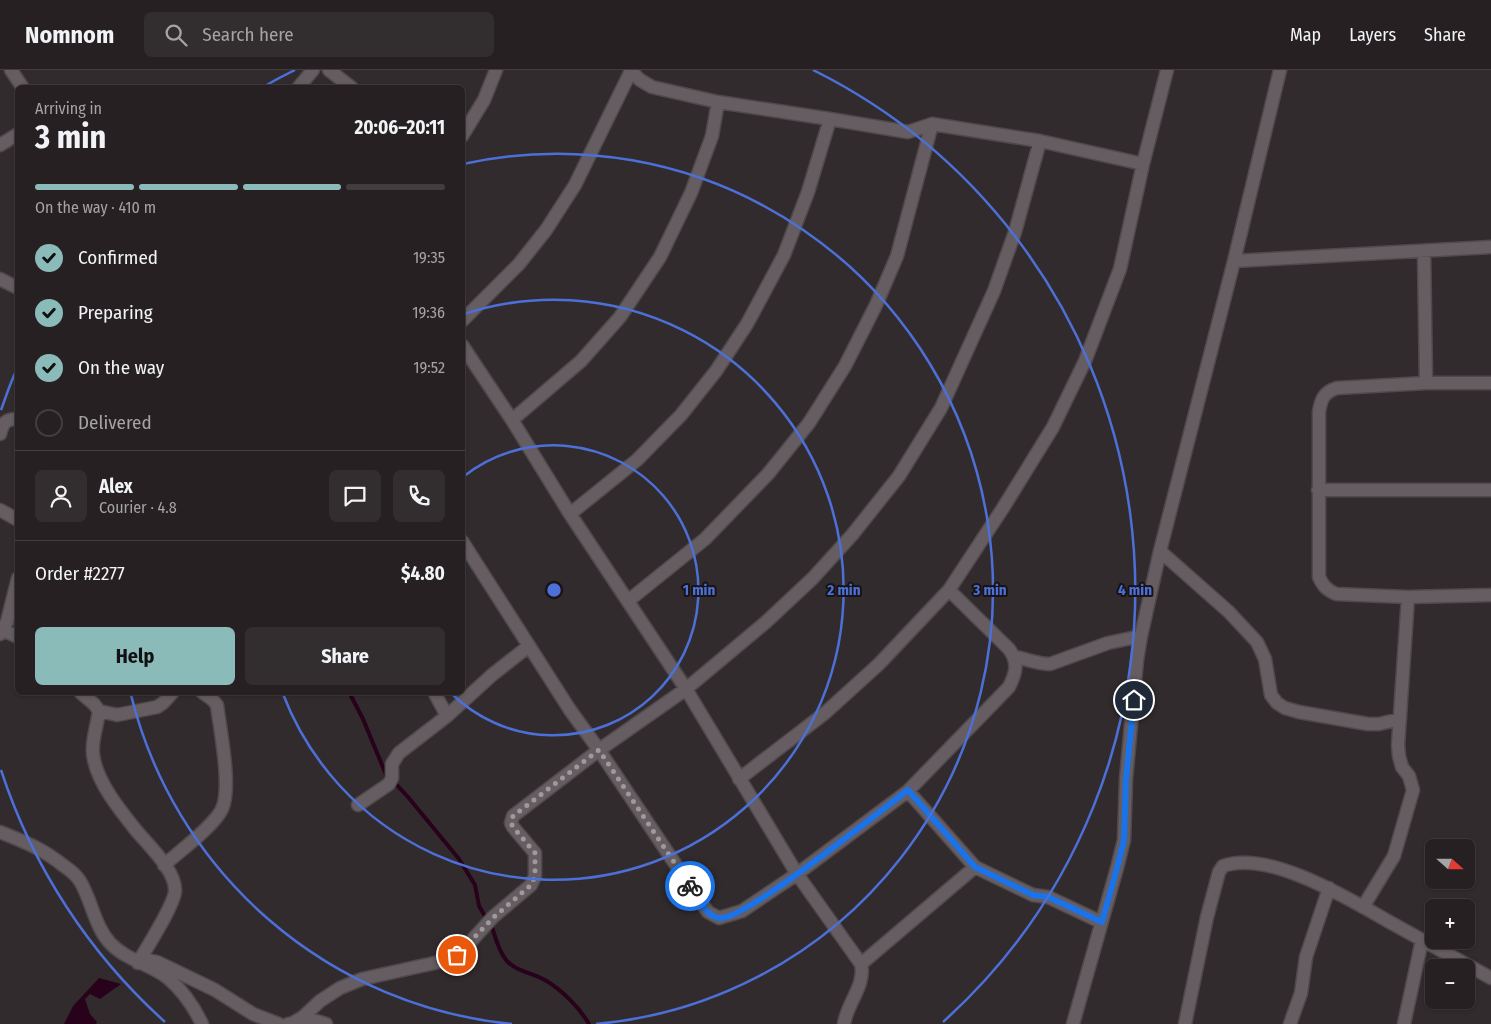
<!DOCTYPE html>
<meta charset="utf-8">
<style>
:root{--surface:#262022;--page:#322d2f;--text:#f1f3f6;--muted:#a4a3a5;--line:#423e40;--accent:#8bbbb9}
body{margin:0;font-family:"Fira Sans Condensed",sans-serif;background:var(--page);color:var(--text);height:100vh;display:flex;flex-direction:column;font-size:19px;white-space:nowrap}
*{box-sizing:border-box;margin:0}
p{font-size:16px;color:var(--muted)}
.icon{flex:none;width:28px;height:28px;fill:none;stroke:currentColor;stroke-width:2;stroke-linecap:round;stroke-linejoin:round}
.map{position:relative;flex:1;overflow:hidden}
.sheet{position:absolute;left:15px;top:15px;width:450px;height:610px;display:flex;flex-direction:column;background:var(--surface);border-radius:8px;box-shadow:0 1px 4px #0004,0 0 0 1px var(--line)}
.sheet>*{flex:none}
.needle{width:32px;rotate:111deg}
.tools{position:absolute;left:1425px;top:769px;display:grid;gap:10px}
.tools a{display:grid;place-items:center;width:50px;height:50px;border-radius:8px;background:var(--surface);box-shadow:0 1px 4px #0004,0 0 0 1px var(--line);font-size:25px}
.pin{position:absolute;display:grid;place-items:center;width:42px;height:42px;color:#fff;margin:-21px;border:2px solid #fff;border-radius:50%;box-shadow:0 1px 5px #0007}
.courier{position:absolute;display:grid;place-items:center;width:50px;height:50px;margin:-25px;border:4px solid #1a73e8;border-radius:50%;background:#fff;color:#222;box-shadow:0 1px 6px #0007}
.head em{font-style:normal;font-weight:700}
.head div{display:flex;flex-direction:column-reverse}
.head{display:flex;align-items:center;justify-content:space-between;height:85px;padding:0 20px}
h1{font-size:32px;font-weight:700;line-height:38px}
.bar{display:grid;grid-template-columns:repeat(4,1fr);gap:8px 5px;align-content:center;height:60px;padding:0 20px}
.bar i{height:6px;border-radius:4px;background:var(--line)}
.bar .current{background:var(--accent)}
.bar p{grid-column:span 4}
.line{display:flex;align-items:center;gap:12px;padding:0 20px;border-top:1px solid var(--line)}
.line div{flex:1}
.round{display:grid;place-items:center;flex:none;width:52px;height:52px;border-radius:8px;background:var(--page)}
ol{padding:0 20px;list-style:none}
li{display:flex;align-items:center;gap:15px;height:55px}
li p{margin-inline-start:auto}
li .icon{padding:5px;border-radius:50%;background:var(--accent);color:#111;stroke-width:4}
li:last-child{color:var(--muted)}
li i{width:28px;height:28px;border:2px solid var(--line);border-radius:50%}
.button{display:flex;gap:10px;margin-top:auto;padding:10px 20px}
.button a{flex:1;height:58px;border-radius:8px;background:var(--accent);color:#111;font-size:20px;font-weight:700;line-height:58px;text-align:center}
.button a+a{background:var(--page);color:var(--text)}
header{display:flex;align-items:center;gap:30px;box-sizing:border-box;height:70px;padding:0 25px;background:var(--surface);border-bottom:1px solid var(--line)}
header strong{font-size:24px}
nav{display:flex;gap:28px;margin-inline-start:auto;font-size:18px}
.search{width:350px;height:45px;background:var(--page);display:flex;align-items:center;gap:12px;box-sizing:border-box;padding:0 18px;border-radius:8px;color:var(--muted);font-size:19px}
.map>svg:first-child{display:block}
</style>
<header>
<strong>Nomnom</strong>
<div class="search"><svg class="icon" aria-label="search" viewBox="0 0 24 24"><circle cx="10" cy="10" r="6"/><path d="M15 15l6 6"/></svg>Search here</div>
<nav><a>Map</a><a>Layers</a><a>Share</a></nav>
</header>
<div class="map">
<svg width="1491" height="954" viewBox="0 0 1491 954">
<rect width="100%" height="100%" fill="#322b2e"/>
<path fill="#28011a" d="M99 908 121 914 100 929 90 924 85 929 90 944 97 952 96 954H64L73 936Z"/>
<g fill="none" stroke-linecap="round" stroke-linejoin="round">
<path stroke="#28011a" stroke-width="4" d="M349 622 363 649 387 707
M393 711 408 727 459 789 475 815 479 836 486 848
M491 854C495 866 498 880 506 890 515 901 533 903 545 910 562 920 579 937 589 954"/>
<defs>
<path id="minor" d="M11 0 23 18
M329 0 352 18
M630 0 640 10 652 17 718 32 830 49 908 62 932 54 1040 71 1143 94
M298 18 313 0
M462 66 484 30 496 0
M0 75 18 64
M1424 181 1426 313
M1234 191 1491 177
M0 209 18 218
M462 251 519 194 546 160 575 115 631 1
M462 275 512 350 570 444 686 619 797 804 861 894C866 915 847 933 844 954
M1491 313H1426L1337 318C1324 322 1321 329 1319 342V507C1323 516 1327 520 1336 524L1408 527 1491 525
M512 350 581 291 620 247 660 187 691 123 712 66 718 32
M0 364C3 353 5 349 18 349
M1318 420H1491
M0 440 18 450
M570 444 637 390 681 345 716 301 747 254 784 185 808 122 830 49
M462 471 570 640 599 680 700 831 708 842 719 848 742 841 797 804 908 721 1009 617C1016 603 1019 593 1009 579L949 520
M1160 481 1229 542 1257 572 1265 589 1271 625 1277 633 1285 638 1299 642 1368 654H1379L1400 649
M628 531 705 469 768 404 809 353 845 296 876 235 897 186 932 54
M3 560 18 567
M0 564 7 552 18 508
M1015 587C1027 589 1038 594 1050 594L1108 573 1141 566
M80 622 94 634 99 641C97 657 90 675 94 690 99 714 119 739 135 759 147 774 177 801 175 822 173 837 147 877 138 893
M434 622 447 646
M99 641 117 645 157 637 163 633 173 622
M739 709 825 643 879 594 949 520 1003 438 1053 357 1085 291 1120 199 1143 94 1167 0
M908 721 975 797 1033 825 1048 827 1101 852
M358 735 389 714 392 708V694L399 683 447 646 492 605 529 576
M0 762C27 773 41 778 64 796 70 800 76 805 80 811 92 831 94 855 110 873 126 890 150 894 168 908 182 920 194 937 202 954
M164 795C179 782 214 756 222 739 232 718 220 659 217 635L212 629 202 622
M1363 837 1394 786 1413 720 1409 706 1402 697 1399 686 1398 675 1408 527
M140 892 147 890 157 892 215 920 253 944 279 954
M861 894 975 797
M303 947 326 954
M288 954 293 953 303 947 320 931 340 918 362 909 448 890 465 878 493 847 531 815 535 806V783L513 757 511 753 513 746 599 680 686 619 766 552 813 508 852 465 899 406 941 338 994 221 1015 162 1040 71
M1073 954 1117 798 1124 770 1126 709 1137 590 1141 566 1160 481 1234 191 1280 0
M1185 954 1207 847 1219 802 1223 796C1270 779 1354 832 1395 855 1427 873 1459 890 1491 908
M1290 954 1301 923 1306 887 1329 818
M1404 954 1422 870"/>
</defs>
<use href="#minor" stroke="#4f494c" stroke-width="15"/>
<use href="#minor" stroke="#655d61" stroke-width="12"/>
</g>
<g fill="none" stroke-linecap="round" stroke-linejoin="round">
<path stroke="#9f999b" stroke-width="5" stroke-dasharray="0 9" d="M457 885 494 847 531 815 535 806V783L513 757 511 753 513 746 599 680 690 816"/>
<path stroke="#1a73e8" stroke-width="6" d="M690 816C696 826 707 848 720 848 745 850 880 741 908 720L975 797 1033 825 1048 827 1102 852 1117 798 1124 770 1126 709 1134 630"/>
</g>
<g fill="none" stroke="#4c70d8" stroke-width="2.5">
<path d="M463 407A145 145 0 1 1 451 623"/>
<path d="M464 244A290 290 0 1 1 283 624"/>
<path d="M512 954A436 436 0 0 1 131 625M463 94A436 436 0 1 1 596 954"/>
<path d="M165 952A581 581 0 0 1 1 700M1 340A581 581 0 0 1 17 298M263 17A581 581 0 0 1 295 0M813 0A581 581 0 0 1 943 952"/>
</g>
<circle cx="554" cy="520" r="8" fill="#4c70d8" stroke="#181416" stroke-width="2.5"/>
<g font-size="15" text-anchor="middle" font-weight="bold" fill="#4c70d8" stroke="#181416" stroke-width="4" stroke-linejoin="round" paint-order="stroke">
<text x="699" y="525">1 min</text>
<text x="844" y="525">2 min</text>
<text x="990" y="525">3 min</text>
<text x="1135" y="525">4 min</text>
</g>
</svg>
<div class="tools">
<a><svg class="needle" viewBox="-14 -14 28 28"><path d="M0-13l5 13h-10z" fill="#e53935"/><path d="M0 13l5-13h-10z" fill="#a4a3a5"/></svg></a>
<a>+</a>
<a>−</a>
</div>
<div class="pin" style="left:457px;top:885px;background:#ea580c"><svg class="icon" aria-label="bag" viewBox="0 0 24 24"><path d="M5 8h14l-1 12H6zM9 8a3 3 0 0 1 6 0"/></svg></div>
<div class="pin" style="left:1134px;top:630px;background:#1f2937"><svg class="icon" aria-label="home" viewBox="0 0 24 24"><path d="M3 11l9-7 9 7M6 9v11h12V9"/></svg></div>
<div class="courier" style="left:690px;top:816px"><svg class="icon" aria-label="bike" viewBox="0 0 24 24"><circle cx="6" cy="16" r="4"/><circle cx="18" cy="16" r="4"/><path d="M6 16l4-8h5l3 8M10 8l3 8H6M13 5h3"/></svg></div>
<section class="sheet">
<div class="head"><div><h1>3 min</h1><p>Arriving in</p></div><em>20:06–20:11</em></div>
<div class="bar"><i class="current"></i><i class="current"></i><i class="current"></i><i></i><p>On the way · 410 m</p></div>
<ol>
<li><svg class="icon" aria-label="check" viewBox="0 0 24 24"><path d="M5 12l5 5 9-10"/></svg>Confirmed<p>19:35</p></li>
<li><svg class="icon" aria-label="check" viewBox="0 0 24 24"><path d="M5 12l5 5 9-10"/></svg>Preparing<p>19:36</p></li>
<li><svg class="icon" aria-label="check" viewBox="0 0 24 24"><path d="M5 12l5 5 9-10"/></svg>On the way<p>19:52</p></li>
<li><i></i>Delivered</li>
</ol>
<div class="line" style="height:90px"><a class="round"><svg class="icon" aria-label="person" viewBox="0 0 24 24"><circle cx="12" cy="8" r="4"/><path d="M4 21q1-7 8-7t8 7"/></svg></a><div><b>Alex</b><p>Courier · 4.8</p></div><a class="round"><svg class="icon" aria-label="chat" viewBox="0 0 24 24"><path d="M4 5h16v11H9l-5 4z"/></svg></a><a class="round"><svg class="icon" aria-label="phone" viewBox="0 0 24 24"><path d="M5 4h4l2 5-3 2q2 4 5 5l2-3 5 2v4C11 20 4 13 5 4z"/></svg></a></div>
<div class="line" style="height:65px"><div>Order #2277</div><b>$4.80</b></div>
<div class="button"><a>Help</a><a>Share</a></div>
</section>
</div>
